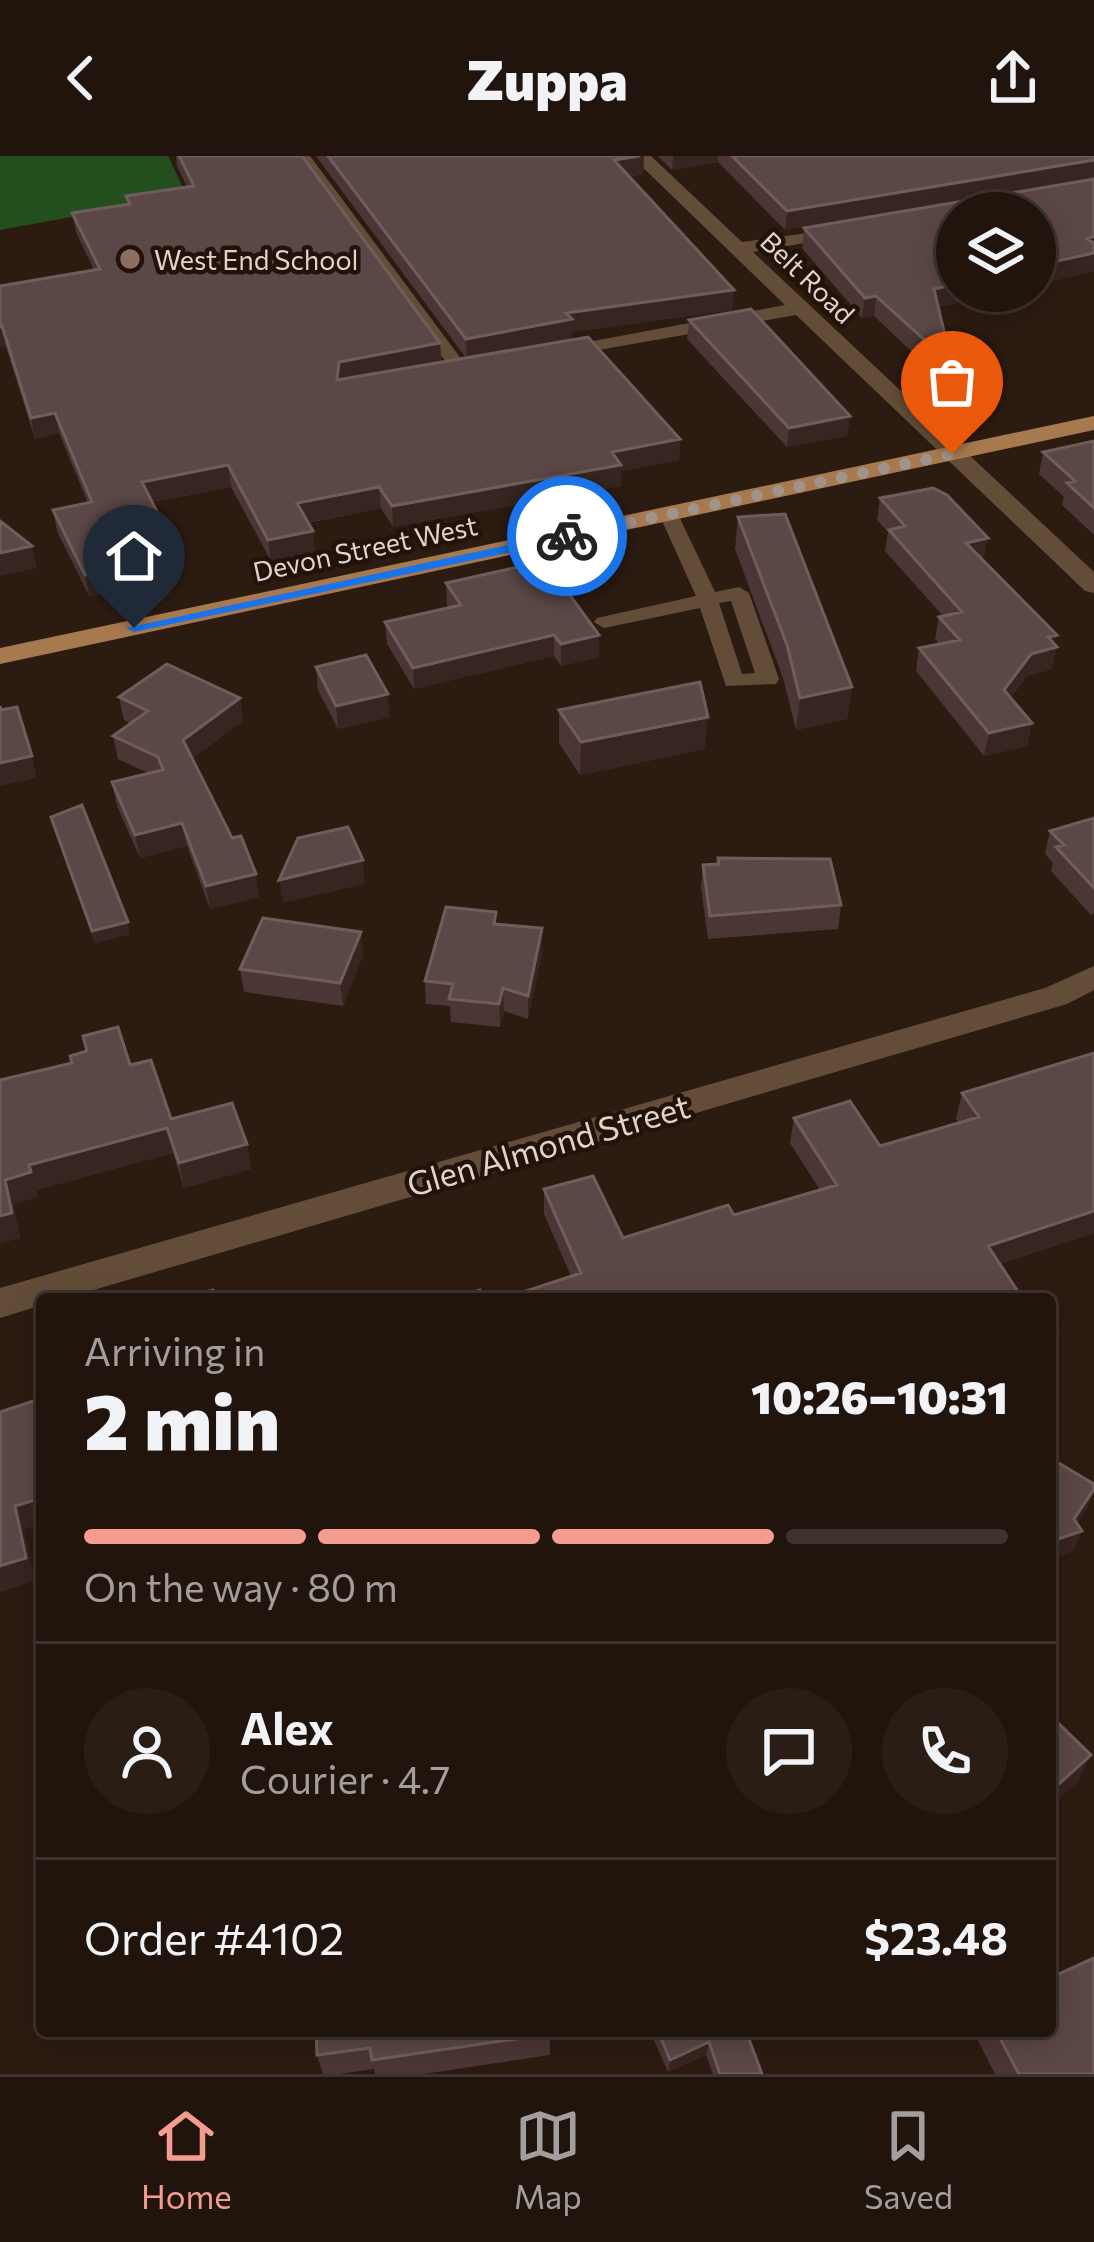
<!DOCTYPE html>
<meta charset="utf-8">
<style>
:root{--surface:#21140d;--page:#291d16;--text:#f1f3f6;--muted:#a29e9d;--line:#3e332e;--accent:#f59c91}
body{margin:0;font-family:Commissioner,sans-serif;background:var(--page);color:var(--text);height:100vh;display:flex;flex-direction:column;font-size:45px;white-space:nowrap}
*{box-sizing:border-box;margin:0}
p{font-size:39px;color:var(--muted)}
.icon{flex:none;width:66px;height:66px;fill:none;stroke:currentColor;stroke-width:2;stroke-linecap:round;stroke-linejoin:round}
.map{position:relative;flex:1;overflow:hidden}
.sheet{position:absolute;left:36px;top:1137px;width:1020px;height:744px;display:flex;flex-direction:column;background:var(--surface);border-radius:12px;box-shadow:0 6px 30px #0003,0 0 0 3px var(--line)}
.sheet>*{flex:none}
.controls{position:absolute;left:936px;top:36px;display:grid;gap:24px}
.controls a{display:grid;place-items:center;width:120px;height:120px;border-radius:50%;background:var(--surface);box-shadow:0 6px 30px #0003,0 0 0 3px var(--line);font-size:60px}
.pin{position:absolute;display:grid;place-items:center;width:102px;height:102px;color:#fff;margin:-123px -51px;border-radius:50% 50% 50% 0;rotate:-45deg;box-shadow:0 0 12px #0007}
.pin .icon{rotate:45deg}
.courier{position:absolute;display:grid;place-items:center;width:120px;height:120px;margin:-60px;border:9px solid #1a73e8;border-radius:50%;background:#fff;color:#222;box-shadow:0 3px 15px #0007}
.summary em{font-style:normal;font-weight:800}
.summary div{display:flex;flex-direction:column-reverse}
.summary{display:flex;align-items:center;justify-content:space-between;height:204px;padding:0 48px}
h1{font-size:78px;font-weight:800;line-height:90px}
.bar{display:grid;grid-template-columns:repeat(4,1fr);gap:18px 12px;align-content:center;height:144px;padding:0 48px}
.bar i{height:15px;border-radius:9px;background:var(--line)}
.bar .active{background:var(--accent)}
.bar p{grid-column:span 4}
.line{display:flex;align-items:center;gap:30px;padding:0 48px;border-top:3px solid var(--line)}
.line div{flex:1}
.round{display:grid;place-items:center;flex:none;width:126px;height:126px;border-radius:63px;background:var(--page)}
header{display:flex;justify-content:space-between;align-items:center;height:156px;padding:0 48px;background:var(--surface);font-size:54px;font-weight:800}
.menu{display:flex;justify-content:space-around;align-items:center;height:168px;border-top:3px solid var(--line);background:var(--surface);font-size:33px;color:var(--muted)}
.menu a{display:grid;justify-items:center;gap:6px}
.menu .active{color:var(--accent)}
.map>svg:first-child{display:block}
</style>
<header><svg class="icon" aria-label="back" viewBox="0 0 24 24"><path d="M15 5l-7 7 7 7"/></svg>Zuppa<svg class="icon" aria-label="share" viewBox="0 0 24 24"><path d="M12 15V3M7 8l5-5 5 5M5 13v7h14v-7"/></svg></header>
<div class="map">
<svg width="1094" height="1918" viewBox="0 0 1094 1918">
<rect width="100%" height="100%" fill="#2c1b11"/>
<path fill="#224f1d" d="M0 0H168L187 40 0 74Z"/>
<g fill="none" stroke-linecap="round" stroke-linejoin="round">
<path fill="#634d39" fill-rule="evenodd" d="M295 0H310L468 212V220H456Z
M669 352 676 354 715 436 739 431 749 437 779 523 776 528 726 530 700 452 604 472 594 466 597 462 696 440 659 358ZM731 445 755 517 742 518 719 447Z"/>
<path fill="#634d39" fill-rule="evenodd" d="M631 0H651L742 86 851 71V79L753 96 1094 416V437L1085 435 796 159 548 203V193L556 192 785 149Z
M1094 810V834L1067 848 63 1143H42V1149L0 1162V1132L1045 832Z"/>
<path fill="#a7794f" fill-rule="evenodd" d="M1094 260V274L0 508V492Z"/>
</g>
<path fill="#4b3635" d="M176 0H302L440 187 441 206 466 202 316 0H644L643 18 629 21 734 134 732 154 572 176V184L680 283 679 304 621 315V330L393 371 381 352 308 367 313 375 315 396 271 405 231 331 152 346 178 413 168 415 169 423 89 440 57 375 53 354 88 347 59 277 35 283 6 191H0V130L94 114 76 76 72 57 127 49 126 40 187 31 177 10Z
M658 0H1094L785 74 718 6 672 14Z
M1094 23V115L1035 129V57H957V135H1009L939 151 952 209 948 230 874 160 862 162 802 92 804 72Z
M689 164 850 260 847 280 787 291 687 183Z
M1094 285V379L1062 349 1064 341 1039 318 1043 296Z
M880 342 983 404 1054 488 1052 513 1027 520 1010 542 1032 567 1027 590 984 600 916 515 919 492 940 488 935 483 939 461 943 460 885 395 888 376 877 364Z
M738 361 852 531 847 563 796 574 783 522 735 393Z
M446 427 599 501 561 510 554 500 414 533 387 488 385 466 449 452 447 449Z
M316 511 390 561 338 573 318 534Z
M119 541 240 542 243 565 192 603 259 741 210 753 187 690 140 702 117 650 112 626 148 617 118 603 113 580 130 567 124 564Z
M559 554 705 593 580 619 559 587Z
M51 661 130 778 95 787Z
M1094 662V758L1091 759 1051 715 1053 707 1045 698 1050 675Z
M718 702 841 749 838 773 708 783 701 732 703 709 717 708Z
M497 768 542 772V796L528 863 504 855 500 871 451 866 450 850 426 848 425 825Z
M361 776 363 799 343 850 244 836 240 813Z
M1094 897V1077L1000 1108 571 1120 544 1058V1033L623 1082 734 1059 820 1034 790 987 794 962 880 990 959 967 956 963 962 937Z
M130 909 171 963 247 988 251 1013 184 1032 173 997 36 1034 38 1041 13 1048 20 1082 0 1087V924Z
M316 1875H550V1899L424 1918H375L374 1913 339 1918H323L317 1899Z
M650 1875H750L748 1879 762 1918H713L706 1899 668 1916Z
M973 1875H1050L1094 1918H995Z"/>
<path fill="#382420" d="M644 0 643 18 614 23V4Z
M673 0H718V6L672 14Z
M1094 4V22L785 74 787 55Z
M1094 80V115L1035 129V110Z
M957 128V135H1009L931 153 934 133Z
M734 134 732 154 572 176V184L467 203 466 183 566 157Z
M876 140 874 160 862 162 865 142Z
M2 170 6 191H0V171Z
M440 187 441 208 337 224 339 206Z
M55 257 59 277 35 283 31 262Z
M850 260 847 280 787 291 789 272Z
M680 283 679 304 621 315V330L393 371 392 350 612 296Z
M228 309 231 331 145 347 142 326Z
M379 331 381 352 299 368 297 347Z
M313 375 315 396 271 405 268 384Z
M988 382 983 404 966 387Z
M32 390 37 412 0 420V397Z
M175 391 178 413 168 415 169 423 89 440 85 419Z
M554 479V500L414 533 413 512Z
M599 479V501L561 510V488Z
M1057 479 1053 492 1057 491 1052 513 1027 520 999 556 1004 534 1031 498 1048 481Z
M852 531 847 563 796 574 800 542Z
M388 538 390 561 338 573 336 550Z
M240 542 243 565 187 607 183 584Z
M708 561 705 593 580 619 581 586Z
M1032 567 1027 590 984 600 989 577Z
M32 600 37 622 0 630V607Z
M182 667 187 690 140 702 135 679Z
M363 704 365 728 283 747 279 724Z
M256 718 259 741 210 753 206 730Z
M128 766 130 778 95 787 92 775Z
M542 772V796L528 863V840Z
M361 776 363 799 343 850 340 827Z
M503 832 504 855 500 871 499 848Z
M167 972 173 997 36 1034 29 1009Z
M247 988 251 1013 184 1032 179 1007Z
M31 1016 38 1041 13 1048 20 1082 0 1087V1060L5 1024Z
M1094 1055V1077L981 1114 988 1090Z
M1094 1333 1088 1351 1069 1379 1082 1375 1074 1395 1050 1404V1386L1074 1363Z
M42 1342V1368L24 1373 35 1425 0 1436V1410L15 1350Z
M1091 1599 1078 1626 1050 1651V1636Z
M709 1886 706 1899 668 1916 670 1904Z"/>
<path fill="#5b4746" stroke="#705d5b" stroke-width="3" d="M179 0H302L440 187 339 206 337 224 588 181 680 283 612 296 621 309 392 350 379 331 297 347 313 375 268 384 228 309 142 326 175 391 162 394 165 402 85 419 53 354 92 346 55 257 31 262 2 170 0 171V130L100 113 72 57 130 48 126 40 194 30Z
M328 0H640L614 4 734 134 566 157 572 163 466 183Z
M732 0H1094V4L787 55Z
M1094 23V80L1087 83 1094 87V97L1035 110V57H957V128L934 133 952 209 876 140 865 142 804 72Z
M751 153 850 260 789 272 689 164Z
M1094 285V352L1067 327 1075 325 1043 296Z
M933 332 947 339 988 382 966 387 1057 479 1048 481 1057 491 1031 498 1004 534 1032 567 989 577 919 492 960 484 939 461 962 456 889 374 905 370 880 342Z
M785 358 852 531 800 542 787 489 738 361Z
M0 365 32 390 0 397Z
M545 405 599 479 561 488 554 479 413 512 385 466 461 449 446 427Z
M366 499 388 538 336 550 316 511Z
M167 508 240 542 183 584 232 682 241 680 256 718 206 730 182 667 135 679 112 626 163 614 158 601 113 580 148 555 119 541Z
M700 526 708 561 581 586 559 554Z
M0 550 1 554 17 551 32 600 0 607Z
M82 649 128 766 92 775 51 661Z
M1094 662V732L1056 691 1064 689 1050 675Z
M348 671 363 704 279 724 298 682Z
M718 702 830 703 841 749 710 760 703 709 719 708Z
M446 751 496 756 494 768 542 772 528 840 503 832 499 848 449 843 453 828 425 825Z
M263 762 361 776 340 827 240 813Z
M118 871 130 909 151 904 171 963 232 947 247 988 179 1007 167 972 29 1009 31 1016 5 1024 12 1057 0 1060V924L72 907 70 900 87 895 83 880Z
M1094 897V1055L988 1090 1023 1143H501L581 1117 544 1033 593 1020 623 1082 728 1049 734 1059 837 1029 794 962 850 945 880 990 979 961 962 937Z
M213 1134 216 1143H180Z
M480 1134 484 1143H451Z
M42 1242V1342L15 1350 26 1402 0 1410V1256Z
M1050 1302 1094 1328V1333L1074 1363 1082 1375 1050 1386Z
M1050 1559 1091 1599 1050 1636Z
M1094 1802V1918H1019L996 1875H1050V1822Z
M316 1875H550V1878L372 1904 370 1892 317 1899Z
M658 1875H746L762 1918H720L709 1886 670 1904Z"/>
<path fill="#1a73e8" d="M567 376 572 383 134 476 126 472Z"/>
<g fill="none" stroke-linecap="round" stroke-linejoin="round">
<path stroke="#a0938b" stroke-width="12" stroke-dasharray="0 21.6" d="M567 380 952 298"/>
</g>
<circle fill="#8d6e63" stroke="#221209" stroke-width="4.5" cx="130" cy="103" r="12"/>
<g text-anchor="middle" dominant-baseline="central" stroke-width="9" stroke-linejoin="round" paint-order="stroke">
<g font-size="27" fill="#dfd3cc" stroke="#221209" text-anchor="start">
<text x="154" y="103">West End School</text>
</g>
<g font-size="27" fill="#dfd3cc" stroke="#221209">
<text transform="translate(808 121) rotate(44)">Belt Road</text>
<text transform="translate(365 392) rotate(-12)">Devon Street West</text>
</g>
<g font-size="33" fill="#dfd3cc" stroke="#221209">
<text transform="translate(548 988) rotate(-16)">Glen Almond Street</text>
</g>
</g>
</svg>
<div class="controls">
<a><svg class="icon" aria-label="layers" viewBox="0 0 24 24"><path d="M12 4l9 5-9 5-9-5zM3 14l9 5 9-5"/></svg></a>
</div>
<div class="pin" style="left:952px;top:298px;background:#ea580c"><svg class="icon" aria-label="bag" viewBox="0 0 24 24"><path d="M5 8h14l-1 12H6zM9 8a3 3 0 0 1 6 0"/></svg></div>
<div class="pin" style="left:134px;top:472px;background:#1f2937"><svg class="icon" aria-label="home" viewBox="0 0 24 24"><path d="M3 11l9-7 9 7M6 9v11h12V9"/></svg></div>
<div class="courier" style="left:567px;top:380px"><svg class="icon" aria-label="bike" viewBox="0 0 24 24"><circle cx="6" cy="16" r="4"/><circle cx="18" cy="16" r="4"/><path d="M6 16l4-8h5l3 8M10 8l3 8H6M13 5h3"/></svg></div>
<section class="sheet">
<div class="summary"><div><h1>2 min</h1><p>Arriving in</p></div><em>10:26–10:31</em></div>
<div class="bar"><i class="active"></i><i class="active"></i><i class="active"></i><i></i><p>On the way · 80 m</p></div>
<div class="line" style="height:216px"><a class="round"><svg class="icon" aria-label="person" viewBox="0 0 24 24"><circle cx="12" cy="8" r="4"/><path d="M4 21q1-7 8-7t8 7"/></svg></a><div><b>Alex</b><p>Courier · 4.7</p></div><a class="round"><svg class="icon" aria-label="chat" viewBox="0 0 24 24"><path d="M4 5h16v11H9l-5 4z"/></svg></a><a class="round"><svg class="icon" aria-label="phone" viewBox="0 0 24 24"><path d="M5 4h4l2 5-3 2q2 4 5 5l2-3 5 2v4C11 20 4 13 5 4z"/></svg></a></div>
<div class="line" style="height:156px"><div>Order #4102</div><b>$23.48</b></div>
</section>
</div>
<nav class="menu">
<a class="active"><svg class="icon" aria-label="home" viewBox="0 0 24 24"><path d="M3 11l9-7 9 7M6 9v11h12V9"/></svg>Home</a>
<a><svg class="icon" aria-label="map" viewBox="0 0 24 24"><path d="M3 6l6-2 6 2 6-2v14l-6 2-6-2-6 2zM9 4v14M15 6v14"/></svg>Map</a>
<a><svg class="icon" aria-label="saved" viewBox="0 0 24 24"><path d="M7 4h10v16l-5-4-5 4z"/></svg>Saved</a>
</nav>
